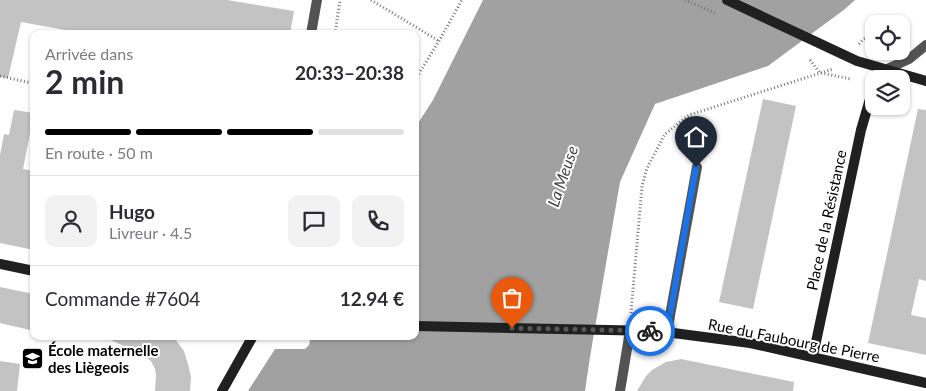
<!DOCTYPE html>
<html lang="fr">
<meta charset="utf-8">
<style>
:root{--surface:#fff;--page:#f2f2f3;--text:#2b2b33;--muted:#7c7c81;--line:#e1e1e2;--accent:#000}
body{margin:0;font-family:Lato,sans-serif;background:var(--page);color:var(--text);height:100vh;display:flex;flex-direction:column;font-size:19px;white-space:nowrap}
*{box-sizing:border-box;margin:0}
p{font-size:16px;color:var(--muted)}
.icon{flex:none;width:28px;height:28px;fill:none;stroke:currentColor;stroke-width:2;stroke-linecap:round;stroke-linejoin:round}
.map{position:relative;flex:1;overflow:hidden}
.panel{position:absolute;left:30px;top:30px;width:389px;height:310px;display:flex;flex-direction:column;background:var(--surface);border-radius:10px;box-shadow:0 1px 4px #0004}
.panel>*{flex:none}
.fabs{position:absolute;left:865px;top:15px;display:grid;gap:10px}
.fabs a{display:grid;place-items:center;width:45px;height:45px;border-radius:10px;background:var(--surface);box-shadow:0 1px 4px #0004;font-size:25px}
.pin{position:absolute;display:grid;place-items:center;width:42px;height:42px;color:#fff;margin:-51px -21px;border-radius:50% 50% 50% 0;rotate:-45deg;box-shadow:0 0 5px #0007}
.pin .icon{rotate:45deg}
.courier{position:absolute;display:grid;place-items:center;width:50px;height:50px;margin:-25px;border:4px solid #1a73e8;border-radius:50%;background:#fff;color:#222;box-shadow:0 1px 6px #0007}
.head em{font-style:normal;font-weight:700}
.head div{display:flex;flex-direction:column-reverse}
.head{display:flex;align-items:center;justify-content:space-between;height:85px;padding:0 15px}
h1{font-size:32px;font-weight:700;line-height:38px}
.bar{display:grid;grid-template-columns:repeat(4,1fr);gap:8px 5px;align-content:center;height:60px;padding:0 15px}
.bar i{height:6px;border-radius:4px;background:var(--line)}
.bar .current{background:var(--accent)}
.bar p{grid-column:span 4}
.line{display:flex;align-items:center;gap:12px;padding:0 15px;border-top:1px solid var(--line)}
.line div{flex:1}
.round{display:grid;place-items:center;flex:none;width:52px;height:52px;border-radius:10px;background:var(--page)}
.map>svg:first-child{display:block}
</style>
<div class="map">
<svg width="926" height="391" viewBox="0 0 926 391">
<rect width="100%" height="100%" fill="#fff"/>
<path fill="#a1a1a1" d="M483 0H855L845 9 768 66 655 104 620 182 590 357 585 391H248L275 349H305L309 345 311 336H415V128L433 100Z"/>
<path fill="#c3c3c3" d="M0 0H227L294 11 290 34H87L21 22 8 78 0 77Z
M763 99 796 106 753 309 719 302Z
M918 109 926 110V281L919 279 911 315 926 318V355L868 343Z
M14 110 34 113 23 169 34 171V250L0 243V155L4 134 9 135Z
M0 287 34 294V331L0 323Z
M102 336H173L184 351 188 364 191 377 190 391H155L156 375 155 369 151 361 141 354Z
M681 359 794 382 793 391H637L646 376 652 370 666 362Z
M0 361 20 364 17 391H0Z"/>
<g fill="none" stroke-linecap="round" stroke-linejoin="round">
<path stroke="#757575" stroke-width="3" stroke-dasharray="1 2.5" stroke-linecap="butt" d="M371 0 439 41
M685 0 715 13
M335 34 340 0
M859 44C863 39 867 36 874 38
M810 60 820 73
M821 73 851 79
M0 76 32 83 34 74
M415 80 439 41 462 0
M631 313 642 186 647 168 665 134 689 115 833 69"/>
<path stroke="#535353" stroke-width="10" d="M667 332 697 167"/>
<path stroke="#535353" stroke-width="10" d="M311 34 317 0
M885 70 909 59 926 45
M620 391 630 331"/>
<path stroke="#202020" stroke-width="10" d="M727 0 857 61 926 81
M0 264 34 271
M415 326 658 331 750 343 926 383
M813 356 861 130 870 99 874 92
M222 391 253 336"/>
</g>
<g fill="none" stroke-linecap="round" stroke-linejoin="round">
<path stroke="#595959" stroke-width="5" stroke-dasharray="0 9" d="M512 328 650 331"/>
<path stroke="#1a73e8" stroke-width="6" d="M650 331 667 332 696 167"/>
</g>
<defs>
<symbol id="school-square" viewBox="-11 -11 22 22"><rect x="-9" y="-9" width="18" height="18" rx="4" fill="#000" stroke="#fff"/><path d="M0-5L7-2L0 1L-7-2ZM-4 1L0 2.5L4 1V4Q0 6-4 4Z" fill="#fff"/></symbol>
</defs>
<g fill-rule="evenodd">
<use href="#school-square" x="20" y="346" width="25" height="25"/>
</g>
<g text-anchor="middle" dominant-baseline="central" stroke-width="4" stroke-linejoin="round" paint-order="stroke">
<g font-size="15" fill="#000" stroke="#fff">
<text transform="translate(826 220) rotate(-78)">Place de la Résistance</text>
<text transform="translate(794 340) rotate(11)">Rue du Faubourg de Pierre</text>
</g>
<g font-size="15" font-weight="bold" fill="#000" stroke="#fff" text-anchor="start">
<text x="48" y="350">École maternelle<tspan x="48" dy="17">des Liègeois</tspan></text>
</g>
<g font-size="16" font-style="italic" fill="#424242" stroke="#fff">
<text transform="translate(562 176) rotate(-71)">La Meuse</text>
</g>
</g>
</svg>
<div class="fabs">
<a><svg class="icon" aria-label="locate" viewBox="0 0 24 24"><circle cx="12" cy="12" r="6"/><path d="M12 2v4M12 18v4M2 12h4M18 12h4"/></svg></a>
<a><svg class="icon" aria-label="layers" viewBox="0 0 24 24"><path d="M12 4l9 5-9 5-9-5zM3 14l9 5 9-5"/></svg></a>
</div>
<div class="pin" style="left:512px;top:328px;background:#ea580c"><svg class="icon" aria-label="bag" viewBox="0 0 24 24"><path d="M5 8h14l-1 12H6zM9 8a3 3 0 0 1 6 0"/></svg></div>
<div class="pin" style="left:696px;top:167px;background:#1f2937"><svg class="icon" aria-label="home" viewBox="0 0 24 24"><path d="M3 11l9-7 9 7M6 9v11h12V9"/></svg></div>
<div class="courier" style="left:650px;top:331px"><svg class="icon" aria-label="bike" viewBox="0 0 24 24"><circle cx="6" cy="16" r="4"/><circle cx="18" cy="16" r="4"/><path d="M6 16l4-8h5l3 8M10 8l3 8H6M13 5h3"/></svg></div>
<section class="panel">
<div class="head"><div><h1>2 min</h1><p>Arrivée dans</p></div><em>20:33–20:38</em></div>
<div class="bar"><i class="current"></i><i class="current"></i><i class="current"></i><i></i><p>En route · 50 m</p></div>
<div class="line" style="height:90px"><a class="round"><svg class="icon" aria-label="person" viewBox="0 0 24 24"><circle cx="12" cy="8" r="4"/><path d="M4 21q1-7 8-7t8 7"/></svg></a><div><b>Hugo</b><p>Livreur · 4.5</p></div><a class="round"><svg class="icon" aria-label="chat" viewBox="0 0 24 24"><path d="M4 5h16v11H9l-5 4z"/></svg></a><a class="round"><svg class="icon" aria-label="phone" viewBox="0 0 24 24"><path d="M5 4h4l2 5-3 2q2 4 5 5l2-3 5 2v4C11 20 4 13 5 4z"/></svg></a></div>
<div class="line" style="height:65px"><div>Commande #7604</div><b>12.94 €</b></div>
</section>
</div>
